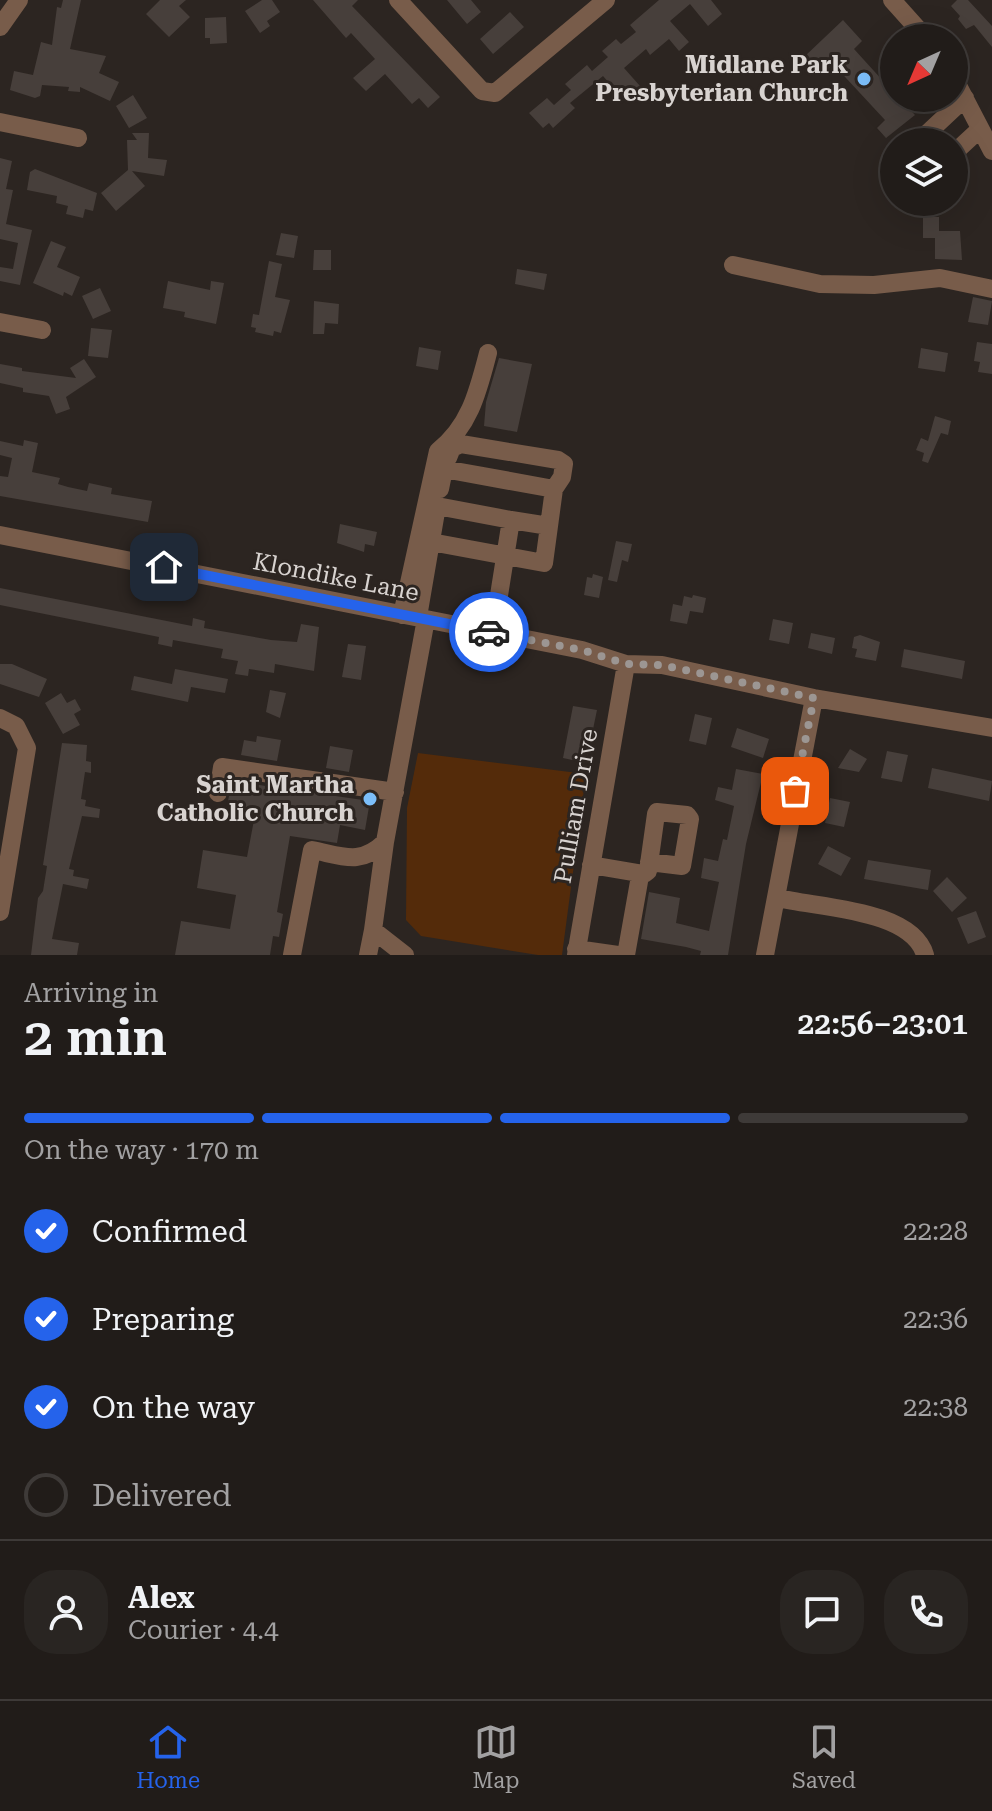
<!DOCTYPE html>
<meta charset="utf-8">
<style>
:root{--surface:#211c19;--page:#292522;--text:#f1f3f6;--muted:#a2a1a2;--line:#3e3a38;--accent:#2563eb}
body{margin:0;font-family:"Roboto Serif",serif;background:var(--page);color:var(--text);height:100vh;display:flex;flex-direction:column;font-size:30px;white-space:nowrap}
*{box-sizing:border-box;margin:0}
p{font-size:26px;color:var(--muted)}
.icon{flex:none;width:44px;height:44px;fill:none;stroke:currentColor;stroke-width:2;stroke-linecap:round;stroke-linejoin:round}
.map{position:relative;height:955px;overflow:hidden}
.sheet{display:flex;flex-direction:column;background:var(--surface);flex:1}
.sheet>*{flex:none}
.needle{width:52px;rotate:224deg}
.buttons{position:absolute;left:880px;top:24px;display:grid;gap:16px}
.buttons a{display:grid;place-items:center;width:88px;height:88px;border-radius:50%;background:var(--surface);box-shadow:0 8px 32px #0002,0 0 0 2px var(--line);font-size:40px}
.pin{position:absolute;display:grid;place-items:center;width:68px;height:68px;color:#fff;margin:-34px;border-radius:16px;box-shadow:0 4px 12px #0006}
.courier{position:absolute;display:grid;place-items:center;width:80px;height:80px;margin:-40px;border:6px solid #2563eb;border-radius:50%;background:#fff;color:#222;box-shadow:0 2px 10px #0007}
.summary em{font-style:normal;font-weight:600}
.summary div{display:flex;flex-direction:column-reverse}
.summary{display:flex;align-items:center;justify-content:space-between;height:136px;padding:0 24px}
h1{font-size:52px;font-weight:600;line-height:60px}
.bar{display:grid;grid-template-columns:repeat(4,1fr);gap:12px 8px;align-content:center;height:96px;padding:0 24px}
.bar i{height:10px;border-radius:6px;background:var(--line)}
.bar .current{background:var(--accent)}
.bar p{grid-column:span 4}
.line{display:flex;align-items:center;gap:20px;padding:0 24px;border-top:2px solid var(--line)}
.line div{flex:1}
.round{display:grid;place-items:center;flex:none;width:84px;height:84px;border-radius:32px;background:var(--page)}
ol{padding:0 24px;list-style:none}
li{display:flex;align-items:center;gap:24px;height:88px}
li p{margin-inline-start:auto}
li .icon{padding:8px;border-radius:50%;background:var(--accent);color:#fff;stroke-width:4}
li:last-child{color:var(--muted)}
li i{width:44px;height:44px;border:4px solid var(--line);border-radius:50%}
.tab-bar{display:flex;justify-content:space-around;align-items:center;height:112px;border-top:2px solid var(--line);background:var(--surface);font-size:22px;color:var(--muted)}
.tab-bar a{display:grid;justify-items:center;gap:4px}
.tab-bar .current{color:var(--accent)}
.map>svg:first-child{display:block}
</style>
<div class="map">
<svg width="992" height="955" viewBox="0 0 992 955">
<rect width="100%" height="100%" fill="#2c2521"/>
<path fill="#542b0a" d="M418 753 586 774 562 955H538L421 936 406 920 407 808Z"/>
<path fill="#473f3b" d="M63 0H81L70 49 106 56 99 73 119 82 110 101 80 87V92L68 91 69 87 42 85 40 96 35 98 10 90 14 71 33 75 41 42 52 45 57 7 61 8Z
M160 0H186L179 6 190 17 169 37 146 14Z
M262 0H272L280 12 267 21 270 26 260 33 245 11Z
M313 0H358L352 6 440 97 428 108 419 98 412 104 385 74 366 91 353 78 375 59 351 33 346 38Z
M447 0H471L481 12 467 24Z
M659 0H711L722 14 708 26 690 4 670 21 689 42 679 51 669 39 650 55 646 49 624 68 640 86 624 100 603 76 570 103 575 108 553 128 549 123 543 128 529 113 547 98 554 105 571 90 565 84 587 65 592 71 608 57 602 51 616 39 621 44 636 32 630 25Z
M957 0H968L992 26V47L974 25 966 29 958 19 960 16 951 6Z
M510 12 524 27 493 54 480 39Z
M226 17 227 43 210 44V38H205V18Z
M843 20 862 41 854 49 894 93V98H899L915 115 886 138 877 128 885 120 833 64 822 75 804 57Z
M133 95 147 118 129 128 116 106Z
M132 133H149L148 158 167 160 164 176 132 171 145 186 116 211 101 193 128 170 127 140H137Z
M0 158 12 161 6 189 13 190 6 224 32 230 20 285 0 281V267L13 269 18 243 0 239Z
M35 169 97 193 93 211 85 209 83 218 66 214 68 206 56 203 57 196 27 190 30 172Z
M923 217H939V231H960L962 260 935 259V238H923Z
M281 233 298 236 294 258 276 255Z
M51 241 66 247 57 267 80 277 72 296 64 292 63 296 33 283Z
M314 250H331V270H313Z
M269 261 282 264 275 297 290 300 281 333 274 331 273 336 255 332 256 328 251 327 253 314 259 315Z
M517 269 547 274 544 290 515 284Z
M168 281 210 290 211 281 224 283 216 324 184 317 185 312 163 308Z
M100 288 111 311 93 319 82 296Z
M973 297 992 301 988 325 968 322Z
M314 301 339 304 338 324 325 323 324 334H313Z
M91 328 112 330 108 358 88 356Z
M977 342 992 344V374L978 372 980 362 974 361Z
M419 347 441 351 438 370 416 366Z
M921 348 948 353 945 372 918 368Z
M499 358 532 364 517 432 484 426 486 402Z
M84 359 96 377 66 397 70 409 56 414 49 396 23 392V388L0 383V364L22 368V371L76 378 70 368Z
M935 416 951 421 948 435 941 433 928 463 922 461 924 453 916 450 921 438 928 441Z
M24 440 38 443 32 472 60 478 58 484 68 487 87 491 89 483 112 488 111 494 152 501 148 522 0 496V476L8 477 12 458 0 455V441L23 446Z
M340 524 377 532 374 546 365 544 364 552 337 543Z
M616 541 632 544 628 562 622 560 617 582 608 580Z
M593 574 603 577 599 598 584 595 587 577 592 578Z
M0 588 192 626 193 618 205 621 204 628 271 640 297 642 301 624 319 627 314 671 275 664 274 673 249 669 248 676 235 674 238 661 221 658 223 649 173 640 172 647 158 644 159 637 0 605Z
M693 595 706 598 703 613 690 611 687 624 670 621 673 604 682 606 684 596 692 598Z
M773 619 793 623 789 644 769 640Z
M811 633 835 638 832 654 808 648Z
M860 635 880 642 876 661 855 657 857 649 852 648 854 637Z
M348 644 366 646 361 680 342 677Z
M904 649 965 661 962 679 901 667Z
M0 664H12L47 679 39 697 0 684Z
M175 669 228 679 225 693 191 687 188 702 131 690 134 676 172 684Z
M270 690 286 693 280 718 266 712Z
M61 693 67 703 75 699 81 710 74 714 80 725 63 734 45 703Z
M573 706 597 710 586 763 563 758Z
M695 714 712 718 706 745 689 741Z
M737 728 769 739 763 758 731 747Z
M257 736 281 740 277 761 241 755 244 740 256 742Z
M62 743 87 745 86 761 91 762V773L85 772 81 799 86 800 85 806 100 809 99 818 82 816 69 869 74 870 73 876 89 879 87 889 63 884 52 939 79 943 77 955H31L38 898 43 891 47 866 43 865Z
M330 746 353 750 349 772 326 768Z
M850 749 867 759 859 772 838 768Z
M887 751 908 755 902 782 881 778Z
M932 768 992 781 989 801 928 788Z
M736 769 763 774 746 844 728 955H700L701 951 686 947 641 939 649 892 680 898 676 923 709 931 719 882 701 878 704 858 718 861 723 839 727 840 734 806 715 800 718 787 732 790Z
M232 781 370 801 365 830 340 825 337 843 290 836 277 912 283 914 281 925 279 937 273 936 270 955H175L181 921 230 929 236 895 197 888 203 850 247 857 254 820 233 816 234 807 227 806Z
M830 798 850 802 844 827 825 823Z
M828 846 851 858 841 876 818 864Z
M868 860 931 870 928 890 864 879Z
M947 877 967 898 952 912 933 891Z
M976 911 986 937 968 944 957 918Z"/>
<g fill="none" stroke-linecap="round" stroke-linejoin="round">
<path stroke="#785c4a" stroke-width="18" d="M398 0 482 91 495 93 606 0
M892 0 926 38
M0 27 19 0
M954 78 992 151
M0 122 78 138
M918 142 965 98
M954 153 980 129
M733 265 820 284 874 285 940 278 992 289
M0 322 42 330
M448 458 452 448 461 444 558 460 564 464 562 477 554 489
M440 489 444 469 554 489 549 526 511 520
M0 535 582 650 626 664 662 665 814 698 992 728
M431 542 544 563 549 526
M402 615 438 451C470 426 478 391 488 353
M418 617 437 506 511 520 493 633
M0 718 16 726 27 748 0 912
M218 793 222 767 395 792
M385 842 373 930 405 955
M591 865 644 874 648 871 656 814 657 812 687 815 690 819 682 866 649 862
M778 898C818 908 912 909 925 955
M576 949 618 955
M292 955 312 850C343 856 360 866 385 842L426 619
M368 955 373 930
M576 955 626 664
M626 955 640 876
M765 955 814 698"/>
</g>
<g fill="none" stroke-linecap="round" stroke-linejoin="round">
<path stroke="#9c9693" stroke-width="8" stroke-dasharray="0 14.4" d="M489 632 582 650 626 664 662 665 814 698 795 791"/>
<path stroke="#2563eb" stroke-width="10" d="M164 567 489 632"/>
</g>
<g fill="#7cbef9" stroke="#2c2521" stroke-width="3">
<circle cx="864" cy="79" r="8"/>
<circle cx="370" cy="799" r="8"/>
</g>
<g text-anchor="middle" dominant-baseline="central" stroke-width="6" stroke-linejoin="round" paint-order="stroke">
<g font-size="24" font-weight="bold" fill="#d8d3d0" stroke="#2c2521" text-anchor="end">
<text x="848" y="65">Midlane Park<tspan x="848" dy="28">Presbyterian Church</tspan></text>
<text x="354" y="785">Saint Martha<tspan x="354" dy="28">Catholic Church</tspan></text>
</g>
<g font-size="24" fill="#d8d3d0" stroke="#2c2521">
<text transform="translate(336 577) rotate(11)">Klondike Lane</text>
<text transform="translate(576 806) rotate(-80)">Pulliam Drive</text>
</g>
</g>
</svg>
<div class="buttons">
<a><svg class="needle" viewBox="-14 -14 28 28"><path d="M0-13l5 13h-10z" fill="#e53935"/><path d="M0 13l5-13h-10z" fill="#a2a1a2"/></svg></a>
<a><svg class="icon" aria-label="layers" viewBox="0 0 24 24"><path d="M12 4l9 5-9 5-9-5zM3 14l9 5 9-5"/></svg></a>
</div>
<div class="pin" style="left:795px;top:791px;background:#ea580c"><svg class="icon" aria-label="bag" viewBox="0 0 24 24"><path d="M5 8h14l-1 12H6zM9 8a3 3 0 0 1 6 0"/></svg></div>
<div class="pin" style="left:164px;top:567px;background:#1f2937"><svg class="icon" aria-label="home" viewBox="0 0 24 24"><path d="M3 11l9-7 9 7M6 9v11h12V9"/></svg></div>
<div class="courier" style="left:489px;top:632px"><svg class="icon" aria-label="car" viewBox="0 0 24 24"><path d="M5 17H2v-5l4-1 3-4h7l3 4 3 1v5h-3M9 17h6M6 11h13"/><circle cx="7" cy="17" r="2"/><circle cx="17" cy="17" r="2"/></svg></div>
</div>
<section class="sheet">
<div class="summary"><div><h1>2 min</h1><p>Arriving in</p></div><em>22:56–23:01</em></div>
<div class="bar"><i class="current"></i><i class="current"></i><i class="current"></i><i></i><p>On the way · 170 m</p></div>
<ol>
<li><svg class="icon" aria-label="check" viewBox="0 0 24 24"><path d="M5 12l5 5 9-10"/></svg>Confirmed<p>22:28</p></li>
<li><svg class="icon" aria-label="check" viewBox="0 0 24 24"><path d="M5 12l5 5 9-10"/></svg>Preparing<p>22:36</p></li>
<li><svg class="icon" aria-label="check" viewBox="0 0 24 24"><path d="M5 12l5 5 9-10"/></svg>On the way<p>22:38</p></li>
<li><i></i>Delivered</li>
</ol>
<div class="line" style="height:144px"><a class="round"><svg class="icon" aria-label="person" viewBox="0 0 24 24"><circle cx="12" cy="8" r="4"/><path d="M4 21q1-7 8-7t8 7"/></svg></a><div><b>Alex</b><p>Courier · 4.4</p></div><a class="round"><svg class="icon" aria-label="chat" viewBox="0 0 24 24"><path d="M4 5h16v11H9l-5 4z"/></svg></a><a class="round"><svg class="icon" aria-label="phone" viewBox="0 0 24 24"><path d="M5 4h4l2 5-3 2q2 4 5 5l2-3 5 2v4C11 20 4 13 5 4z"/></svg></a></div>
</section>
<nav class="tab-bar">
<a class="current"><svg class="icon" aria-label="home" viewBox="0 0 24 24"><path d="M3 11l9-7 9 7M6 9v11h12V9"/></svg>Home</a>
<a><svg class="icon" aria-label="map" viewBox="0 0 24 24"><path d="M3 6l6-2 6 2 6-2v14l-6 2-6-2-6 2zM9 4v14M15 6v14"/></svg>Map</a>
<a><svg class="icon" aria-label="saved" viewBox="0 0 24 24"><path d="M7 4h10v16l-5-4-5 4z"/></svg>Saved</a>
</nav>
